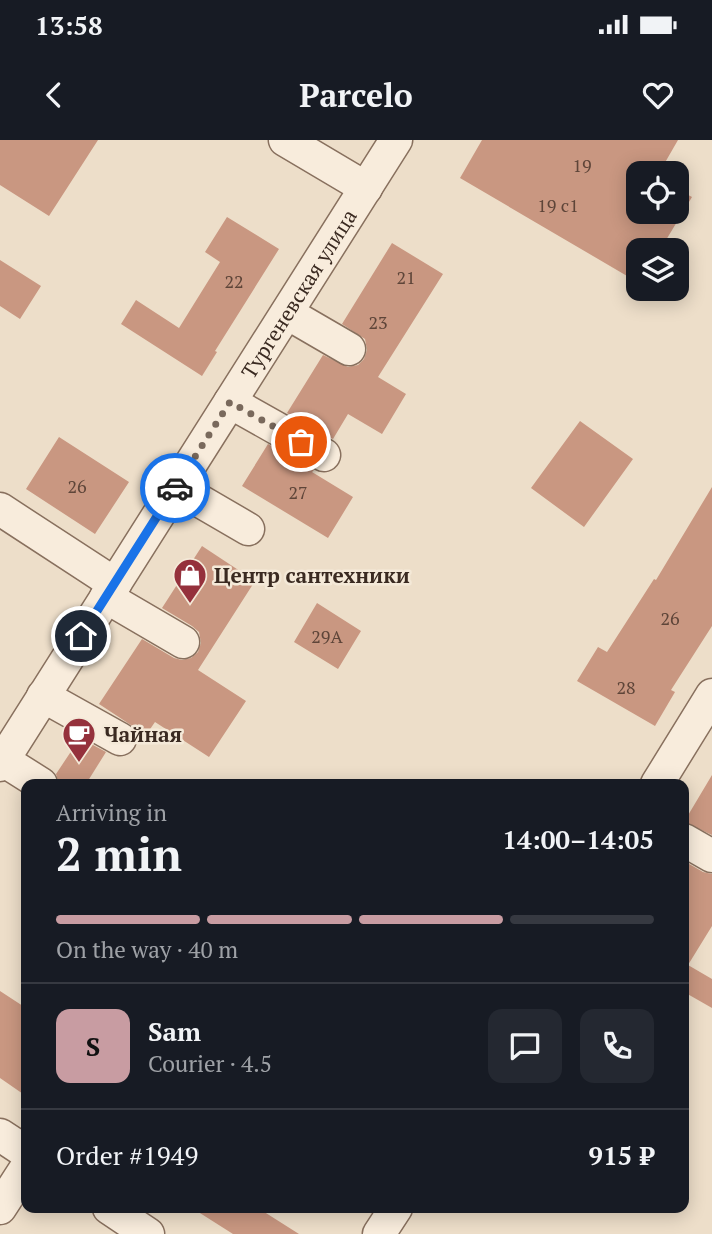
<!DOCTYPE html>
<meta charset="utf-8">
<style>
:root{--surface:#171b24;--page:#242831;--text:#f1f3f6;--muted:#9ea1a6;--line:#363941;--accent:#c89ca2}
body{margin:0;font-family:"PT Serif",serif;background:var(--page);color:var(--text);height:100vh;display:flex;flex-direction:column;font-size:26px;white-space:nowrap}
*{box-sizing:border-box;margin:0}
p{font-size:23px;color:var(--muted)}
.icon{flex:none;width:38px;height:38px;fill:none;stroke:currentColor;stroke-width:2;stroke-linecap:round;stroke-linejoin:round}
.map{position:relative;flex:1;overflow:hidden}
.side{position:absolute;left:21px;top:639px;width:668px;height:434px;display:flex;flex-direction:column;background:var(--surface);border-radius:14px;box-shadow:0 4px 18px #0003}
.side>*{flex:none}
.tools{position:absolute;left:626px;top:21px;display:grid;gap:14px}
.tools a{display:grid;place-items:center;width:63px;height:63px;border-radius:14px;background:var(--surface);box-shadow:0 4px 18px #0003;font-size:35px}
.pin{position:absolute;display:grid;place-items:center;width:60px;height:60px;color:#fff;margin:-30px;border:4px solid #fff;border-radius:50%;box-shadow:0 2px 7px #0007}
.courier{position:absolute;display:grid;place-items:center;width:70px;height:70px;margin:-35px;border:5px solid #1a73e8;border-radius:50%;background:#fff;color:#222;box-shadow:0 2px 9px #0007}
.headline em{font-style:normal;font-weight:700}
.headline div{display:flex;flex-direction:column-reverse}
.headline{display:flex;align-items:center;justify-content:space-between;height:119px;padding:0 35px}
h1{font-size:46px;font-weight:700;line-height:52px}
.bar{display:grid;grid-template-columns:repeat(4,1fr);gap:10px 7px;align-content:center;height:84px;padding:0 35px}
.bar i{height:9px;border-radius:5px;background:var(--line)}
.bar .on{background:var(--accent)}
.bar p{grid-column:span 4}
.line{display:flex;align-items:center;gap:18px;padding:0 35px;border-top:2px solid var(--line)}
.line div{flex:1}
.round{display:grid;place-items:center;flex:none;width:74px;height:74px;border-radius:14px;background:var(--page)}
.status{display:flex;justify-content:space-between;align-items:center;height:49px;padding:0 35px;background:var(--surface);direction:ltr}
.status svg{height:19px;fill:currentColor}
header{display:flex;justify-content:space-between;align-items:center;height:91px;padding:0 35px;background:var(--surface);font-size:32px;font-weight:700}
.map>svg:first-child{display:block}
</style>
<div class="status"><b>13:58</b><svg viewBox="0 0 49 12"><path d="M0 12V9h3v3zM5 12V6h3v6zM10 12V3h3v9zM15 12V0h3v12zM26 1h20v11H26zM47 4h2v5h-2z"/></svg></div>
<header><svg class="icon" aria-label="back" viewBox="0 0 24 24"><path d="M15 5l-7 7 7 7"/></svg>Parcelo<svg class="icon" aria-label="heart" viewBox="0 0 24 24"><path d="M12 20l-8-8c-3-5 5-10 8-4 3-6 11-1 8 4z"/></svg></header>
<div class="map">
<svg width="712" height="1094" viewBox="0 0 712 1094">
<rect width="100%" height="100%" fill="#eddec9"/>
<path fill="#c99781" d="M0 0H98L49 76 0 45Z
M482 0H678L659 33H639V72H677V49L692 57 660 110H639V143L460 38Z
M227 77 279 109 215 211 217 212 202 236 121 184 136 160 179 188 220 122 205 112Z
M392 103 443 134 378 237 406 254 382 294 348 274 333 299 287 273 323 215 348 227 358 225 364 219 367 210 365 199 342 184Z
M0 120 41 146 20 179 0 166Z
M580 281 633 319 584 387 531 348Z
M59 297 129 342 95 394 26 349Z
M268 304 314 330 312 332 353 357 328 398 242 346Z
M712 347V486L671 550 675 552 655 586 577 541 598 507 607 512 654 439 656 440Z
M202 406 255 441 198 530 246 561 209 617 155 582 146 595 99 564 142 499 174 518 182 520 191 518 198 512 201 503 199 492 192 486 162 468Z
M317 463 361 491 338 529 294 502Z
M80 598 106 612 86 644H59L56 634Z
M712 635V695L684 682Z
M684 721 703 732 712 734V786L688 825 712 839V868L684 852Z
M0 851 26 868V956L0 938Z
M192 1068H258L299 1094H233Z"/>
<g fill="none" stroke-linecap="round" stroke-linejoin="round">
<defs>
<g id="minor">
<path d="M285 0 366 48"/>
<path d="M287 173 349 209"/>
<path d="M230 262 324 315"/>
<path d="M176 347 248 389"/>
<path d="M0 369 115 444"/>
<path d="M106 457 183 502"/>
<path d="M43 556 120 599"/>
<path d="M3 620 41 644"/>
<path id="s1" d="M0 625 396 0"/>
<path d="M657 644 712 555"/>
<path d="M684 700 712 716"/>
<path d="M0 995 26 1012"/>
<path d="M0 1068 26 1028"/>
<path d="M109 1068 148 1094"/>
<path d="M379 1094 396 1068"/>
</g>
</defs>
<use href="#minor" stroke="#88705e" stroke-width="35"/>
<use href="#minor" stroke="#f8ecdc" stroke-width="32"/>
</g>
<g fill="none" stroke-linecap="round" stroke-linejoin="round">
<path stroke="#79695c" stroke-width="7" stroke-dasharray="0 12.6" d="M175 348 230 262 301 302"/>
<path stroke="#1a73e8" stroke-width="9" d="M81 496 175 348"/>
</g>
<defs>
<symbol id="shop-pin" viewBox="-11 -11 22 30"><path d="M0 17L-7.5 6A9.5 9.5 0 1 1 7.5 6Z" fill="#95313c" stroke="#f4e9d8"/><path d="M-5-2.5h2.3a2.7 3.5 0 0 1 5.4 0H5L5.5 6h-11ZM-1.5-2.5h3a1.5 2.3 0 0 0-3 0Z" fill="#fff"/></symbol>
<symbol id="cafe-pin" viewBox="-11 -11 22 30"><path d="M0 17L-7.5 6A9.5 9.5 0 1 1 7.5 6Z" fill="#95313c" stroke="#f4e9d8"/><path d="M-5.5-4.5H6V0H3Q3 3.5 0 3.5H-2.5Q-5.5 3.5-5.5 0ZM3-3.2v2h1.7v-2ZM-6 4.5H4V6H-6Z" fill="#fff"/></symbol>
</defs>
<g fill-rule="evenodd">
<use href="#shop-pin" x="171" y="416" width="38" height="52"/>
<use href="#cafe-pin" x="60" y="575" width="38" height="52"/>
</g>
<g text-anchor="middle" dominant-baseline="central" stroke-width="5" stroke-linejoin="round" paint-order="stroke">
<g font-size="18" fill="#5e4539">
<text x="582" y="25">19</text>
<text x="558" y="65">19 с1</text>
<text x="406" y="137">21</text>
<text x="234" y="141">22</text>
<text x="378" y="182">23</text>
<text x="77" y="346">26</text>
<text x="298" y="352">27</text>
<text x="670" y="478">26</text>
<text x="327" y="496">29А</text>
<text x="626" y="547">28</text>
</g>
<g font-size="21" fill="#3a2a21" stroke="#f4e9d8">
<text stroke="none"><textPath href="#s1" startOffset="558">Тургеневская улица</textPath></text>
</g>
<g font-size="21" font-weight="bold" fill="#3a2a21" stroke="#f4e9d8" text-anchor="start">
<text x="214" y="435">Центр сантехники</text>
<text x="104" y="594">Чайная</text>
</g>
</g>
</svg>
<div class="tools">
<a><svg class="icon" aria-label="locate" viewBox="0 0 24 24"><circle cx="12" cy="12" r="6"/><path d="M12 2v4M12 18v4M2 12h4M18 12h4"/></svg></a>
<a><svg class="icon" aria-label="layers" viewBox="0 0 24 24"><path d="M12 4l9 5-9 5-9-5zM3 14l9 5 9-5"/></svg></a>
</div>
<div class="pin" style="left:301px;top:302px;background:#ea580c"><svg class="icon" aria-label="bag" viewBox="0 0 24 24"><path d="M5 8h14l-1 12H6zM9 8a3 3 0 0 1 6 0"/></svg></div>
<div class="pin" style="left:81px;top:496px;background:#1f2937"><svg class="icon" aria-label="home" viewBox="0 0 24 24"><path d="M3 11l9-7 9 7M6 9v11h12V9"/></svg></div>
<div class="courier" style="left:175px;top:348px"><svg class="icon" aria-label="car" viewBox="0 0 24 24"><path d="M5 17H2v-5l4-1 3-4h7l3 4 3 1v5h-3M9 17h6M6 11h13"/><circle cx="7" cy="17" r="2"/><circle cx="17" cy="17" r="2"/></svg></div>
<section class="side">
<div class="headline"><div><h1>2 min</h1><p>Arriving in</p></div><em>14:00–14:05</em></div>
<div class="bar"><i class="on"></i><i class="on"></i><i class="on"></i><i></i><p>On the way · 40 m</p></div>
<div class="line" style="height:126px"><b class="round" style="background:var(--accent);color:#111">S</b><div><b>Sam</b><p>Courier · 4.5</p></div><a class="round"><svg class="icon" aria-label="chat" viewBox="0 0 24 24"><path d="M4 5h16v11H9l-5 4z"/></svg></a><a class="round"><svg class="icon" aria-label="phone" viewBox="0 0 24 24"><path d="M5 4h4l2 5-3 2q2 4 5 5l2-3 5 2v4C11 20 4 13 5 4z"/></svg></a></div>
<div class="line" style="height:91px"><div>Order #1949</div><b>915 ₽</b></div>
</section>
</div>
